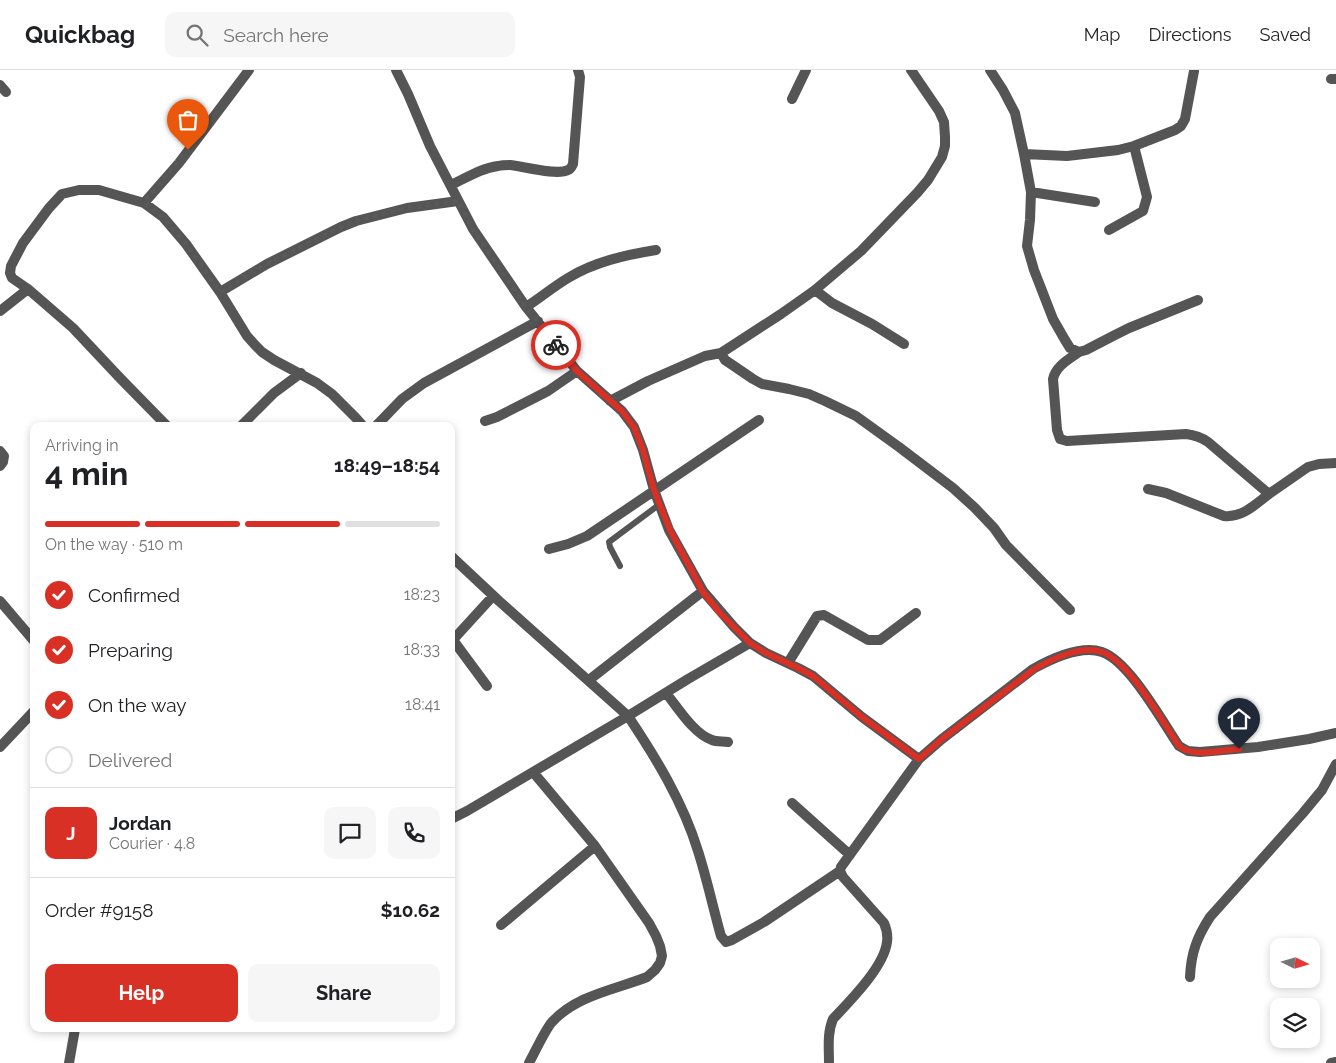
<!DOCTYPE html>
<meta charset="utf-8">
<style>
:root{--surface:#fff;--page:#f6f6f6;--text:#202124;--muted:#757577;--line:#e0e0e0;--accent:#d93025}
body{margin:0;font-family:Raleway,sans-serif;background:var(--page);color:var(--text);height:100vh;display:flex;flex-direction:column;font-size:19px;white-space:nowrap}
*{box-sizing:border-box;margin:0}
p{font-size:16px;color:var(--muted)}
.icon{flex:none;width:28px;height:28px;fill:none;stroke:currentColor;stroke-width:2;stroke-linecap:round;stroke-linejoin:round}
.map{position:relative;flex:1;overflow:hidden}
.drawer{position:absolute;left:30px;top:352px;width:425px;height:610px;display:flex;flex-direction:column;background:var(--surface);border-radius:10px;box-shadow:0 2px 8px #0003}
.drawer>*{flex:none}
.needle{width:32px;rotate:95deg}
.buttons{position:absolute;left:1270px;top:868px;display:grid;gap:10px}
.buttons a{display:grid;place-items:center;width:50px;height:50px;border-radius:10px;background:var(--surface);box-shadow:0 2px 8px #0003;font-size:25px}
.pin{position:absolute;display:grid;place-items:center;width:42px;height:42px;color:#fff;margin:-51px -21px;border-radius:50% 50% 50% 0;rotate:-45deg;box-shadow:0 0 5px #0007}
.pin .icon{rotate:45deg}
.courier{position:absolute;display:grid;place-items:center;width:50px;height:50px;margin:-25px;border:4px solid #d93025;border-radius:50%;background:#fff;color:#222;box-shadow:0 1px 6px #0007}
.head em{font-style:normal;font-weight:700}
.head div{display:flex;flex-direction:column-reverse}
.head{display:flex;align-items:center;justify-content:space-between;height:85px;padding:0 15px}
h1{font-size:32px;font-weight:700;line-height:38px}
.bar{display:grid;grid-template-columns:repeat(4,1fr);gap:8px 5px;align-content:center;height:60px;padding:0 15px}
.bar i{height:6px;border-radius:4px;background:var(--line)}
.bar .selected{background:var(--accent)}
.bar p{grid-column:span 4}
.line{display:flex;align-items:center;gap:12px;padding:0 15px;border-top:1px solid var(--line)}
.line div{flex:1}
.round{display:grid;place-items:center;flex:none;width:52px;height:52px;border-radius:10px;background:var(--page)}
ol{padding:0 15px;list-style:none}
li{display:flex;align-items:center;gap:15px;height:55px}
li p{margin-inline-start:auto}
li .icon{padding:5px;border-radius:50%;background:var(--accent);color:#fff;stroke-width:4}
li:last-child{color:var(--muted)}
li i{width:28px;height:28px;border:2px solid var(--line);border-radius:50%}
.button{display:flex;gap:10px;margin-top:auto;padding:10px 15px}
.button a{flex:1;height:58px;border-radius:10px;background:var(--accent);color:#fff;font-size:20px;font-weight:700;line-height:58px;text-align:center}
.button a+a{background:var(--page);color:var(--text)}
header{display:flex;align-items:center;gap:30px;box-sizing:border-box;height:70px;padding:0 25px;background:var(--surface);border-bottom:1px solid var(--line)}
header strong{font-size:24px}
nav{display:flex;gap:28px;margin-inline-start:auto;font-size:18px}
.search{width:350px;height:45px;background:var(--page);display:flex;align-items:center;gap:12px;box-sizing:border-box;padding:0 18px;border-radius:10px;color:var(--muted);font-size:19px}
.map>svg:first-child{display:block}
</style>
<header>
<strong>Quickbag</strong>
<div class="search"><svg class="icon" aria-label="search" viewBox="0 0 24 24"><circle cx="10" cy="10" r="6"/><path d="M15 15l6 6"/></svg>Search here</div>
<nav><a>Map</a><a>Directions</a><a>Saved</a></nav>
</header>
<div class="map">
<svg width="1336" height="993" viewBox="0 0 1336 993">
<rect width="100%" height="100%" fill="#fff"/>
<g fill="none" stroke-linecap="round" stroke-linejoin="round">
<path stroke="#555" stroke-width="6" d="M620 496 610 477 609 472 660 434"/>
<path stroke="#555" stroke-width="10" d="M249 0 179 93 144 133 163 147 186 174 220 222 247 266 255 275 262 282 274 290 317 313 332 324 356 348 363 356
M396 0 408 24 430 76 473 159 526 237 577 301 622 341 634 357 643 380 654 420 669 460 703 521 734 557 750 573 766 583 798 598 813 606 862 647 919 689 942 669 1033 599C1051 589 1081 575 1102 582 1129 591 1162 651 1179 676L1188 681 1200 682 1258 677 1309 669 1336 663
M990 0 1003 20 1015 43 1024 84 1031 122 1030 150 1027 176 1034 200 1053 249 1065 270 1070 278 1079 282 1086 280 1113 266 1129 258 1198 230
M1331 9H1336
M0 15 6 22
M792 29 806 0
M1024 84 1067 86 1118 80 1134 76 1175 60 1181 56 1185 49 1194 1
M451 115C466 108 481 98 498 96 502 95 506 95 510 95 522 96 557 106 568 100 571 99 572 96 573 94L580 7 578 0
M1031 122 1095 132
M144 133 99 120H79L62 124 49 138 23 173 11 196 10 203 12 208 28 219 73 258 120 308 167 356
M1109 160 1143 141 1147 127 1134 76
M815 220 832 233 872 254 904 274
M220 222 267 194 341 157 356 151 407 138 458 131
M526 237C540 228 553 217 568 208 594 192 625 185 656 180
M0 241 28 219
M1079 282C1068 290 1056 296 1053 309L1057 360 1060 369 1067 371 1186 364C1195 365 1201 367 1208 372L1269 424 1308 397 1319 394 1336 393
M721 283 725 290 731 294 753 309 762 314 789 319 809 324 825 331 856 346 899 377 953 418 975 438 994 458 1006 475 1070 540
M610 331 648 311 705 286 721 283 781 244 815 220 861 181 917 123 928 110 942 87 945 76V67L944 52 939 41 911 0
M485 351 497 347 548 321 577 301
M241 356 274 323 301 303
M376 356 402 329 424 313 538 251
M0 381 4 386 3 392 0 396
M1148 419 1166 423 1224 446C1242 448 1256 434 1269 424
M549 479 568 474 587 466 759 350
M451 486 499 531 628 646 467 741 451 749
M0 531 34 571
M453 570 487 616
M451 572 493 526
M750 573 688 609 628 646C656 688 683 732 698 781 707 809 713 838 721 866L726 872 732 870 764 852 840 801
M788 593 817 546 824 545 868 570H880L916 543
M589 610 703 521
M666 623C678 638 694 664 712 670 717 672 723 671 728 672
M0 677 34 641
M792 733 850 785
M501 855 595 776
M1190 907C1191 883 1197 867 1210 847L1303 743 1322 720 1336 694
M69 993 75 959
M529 993C535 982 545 960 552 952 577 925 614 920 647 907L655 900 660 893 662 886 660 876 656 866 649 853 595 776 533 702
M829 993C829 978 827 963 833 949 850 931 884 897 887 872 888 865 887 860 884 853L843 807 840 801 841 797 919 689
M1331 993 1336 992"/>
</g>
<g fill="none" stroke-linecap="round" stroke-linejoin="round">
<path stroke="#595959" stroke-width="5" stroke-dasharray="0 9" d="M188 80 144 132 163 147 186 174 220 222 267 194 341 157 356 151 407 138 458 131 473 160 526 237 556 275"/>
<path stroke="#d93025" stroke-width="6" d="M556 275 577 301 622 341 634 357 643 380 654 420 670 460 703 522 720 543 750 573 766 583 798 598 813 606 862 647 919 689 942 669 1033 600C1051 589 1081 575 1102 582 1129 591 1162 651 1179 676 1193 688 1221 680 1239 679"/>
</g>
</svg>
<div class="buttons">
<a><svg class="needle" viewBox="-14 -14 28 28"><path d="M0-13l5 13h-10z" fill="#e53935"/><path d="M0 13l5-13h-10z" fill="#757577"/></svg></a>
<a><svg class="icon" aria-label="layers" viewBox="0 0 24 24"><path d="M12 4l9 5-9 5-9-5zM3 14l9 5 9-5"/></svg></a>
</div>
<div class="pin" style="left:188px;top:80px;background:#ea580c"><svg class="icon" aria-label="bag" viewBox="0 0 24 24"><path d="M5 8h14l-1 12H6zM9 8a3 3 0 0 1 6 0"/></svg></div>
<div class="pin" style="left:1239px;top:679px;background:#1f2937"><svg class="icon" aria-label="home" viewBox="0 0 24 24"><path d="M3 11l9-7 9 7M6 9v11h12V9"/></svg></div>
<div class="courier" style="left:556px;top:275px"><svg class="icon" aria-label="bike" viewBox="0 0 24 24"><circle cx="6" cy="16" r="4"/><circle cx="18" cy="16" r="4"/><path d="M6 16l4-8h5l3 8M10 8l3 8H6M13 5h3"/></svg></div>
<section class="drawer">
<div class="head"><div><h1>4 min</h1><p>Arriving in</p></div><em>18:49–18:54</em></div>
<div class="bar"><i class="selected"></i><i class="selected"></i><i class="selected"></i><i></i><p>On the way · 510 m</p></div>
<ol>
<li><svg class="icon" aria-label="check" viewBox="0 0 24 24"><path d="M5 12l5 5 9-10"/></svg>Confirmed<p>18:23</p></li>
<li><svg class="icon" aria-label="check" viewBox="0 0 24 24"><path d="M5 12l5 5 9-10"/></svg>Preparing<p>18:33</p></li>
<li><svg class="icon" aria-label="check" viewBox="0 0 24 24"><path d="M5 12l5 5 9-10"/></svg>On the way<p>18:41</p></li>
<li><i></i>Delivered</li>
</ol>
<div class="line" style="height:90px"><b class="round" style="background:var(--accent);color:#fff">J</b><div><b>Jordan</b><p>Courier · 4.8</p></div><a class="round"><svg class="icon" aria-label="chat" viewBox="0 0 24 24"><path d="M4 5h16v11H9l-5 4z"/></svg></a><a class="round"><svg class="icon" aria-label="phone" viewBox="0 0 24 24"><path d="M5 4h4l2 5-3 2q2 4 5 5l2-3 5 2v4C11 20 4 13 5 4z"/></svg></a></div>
<div class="line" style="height:65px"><div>Order #9158</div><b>$10.62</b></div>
<div class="button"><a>Help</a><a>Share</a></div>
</section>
</div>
